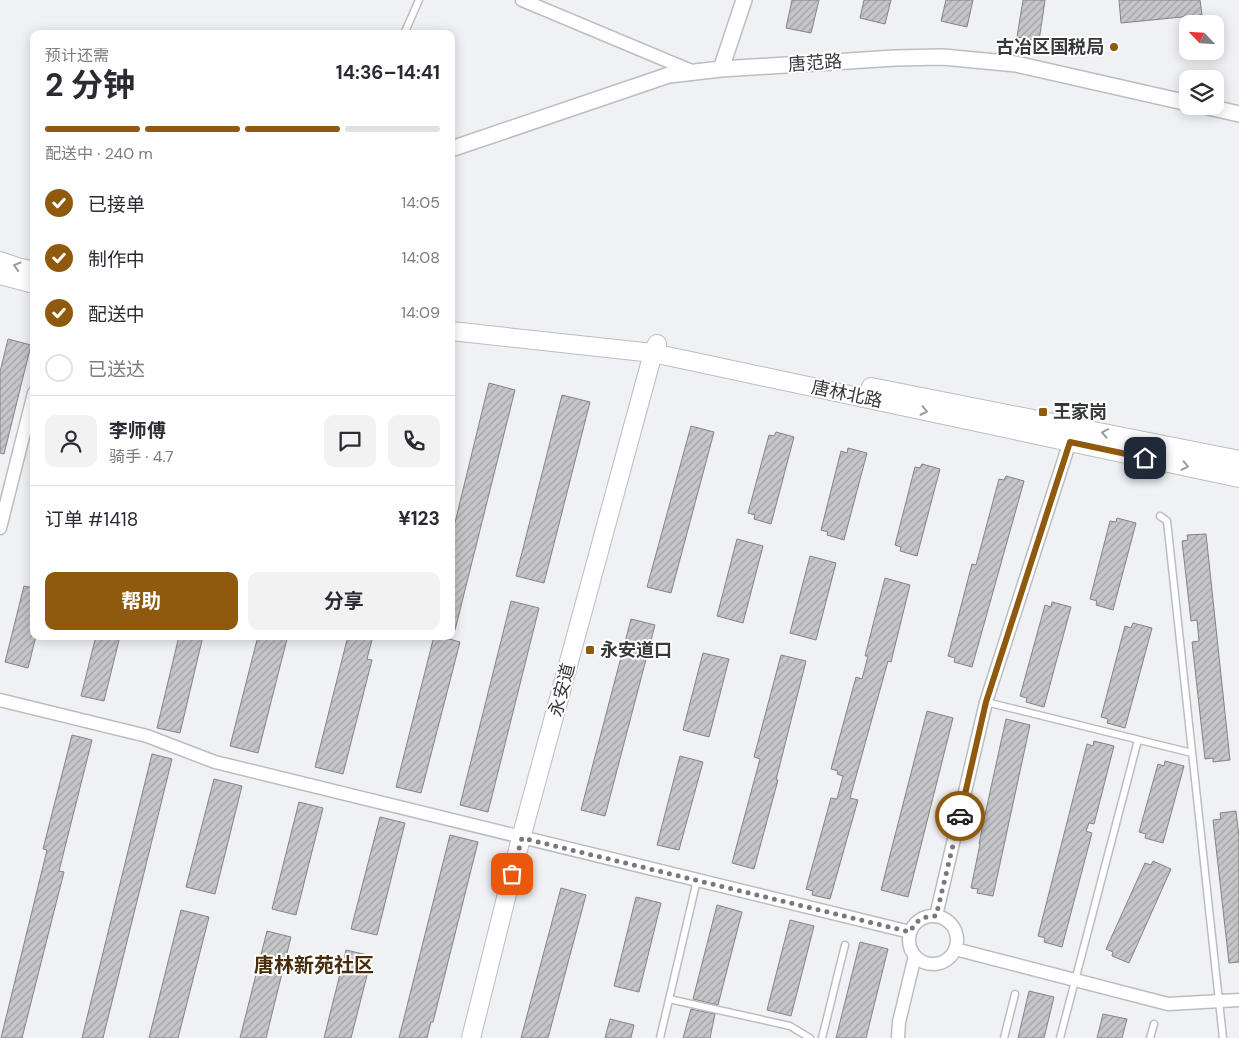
<!DOCTYPE html>
<html lang="zh">
<meta charset="utf-8">
<style>
:root{--surface:#fff;--page:#f2f2f3;--text:#2b2b33;--muted:#7c7c81;--line:#e1e1e2;--accent:#905a0e}
body{margin:0;font-family:"DM Sans","Noto Sans SC",sans-serif;background:var(--page);color:var(--text);height:100vh;display:flex;flex-direction:column;font-size:19px;white-space:nowrap}
*{box-sizing:border-box;margin:0}
p{font-size:16px;color:var(--muted)}
.icon{flex:none;width:28px;height:28px;fill:none;stroke:currentColor;stroke-width:2;stroke-linecap:round;stroke-linejoin:round}
.map{position:relative;flex:1;overflow:hidden}
.side{position:absolute;left:30px;top:30px;width:425px;height:610px;display:flex;flex-direction:column;background:var(--surface);border-radius:10px;box-shadow:0 2px 12px #0003}
.side>*{flex:none}
.needle{width:32px;rotate:295deg}
.tools{position:absolute;left:1179px;top:15px;display:grid;gap:10px}
.tools a{display:grid;place-items:center;width:45px;height:45px;border-radius:10px;background:var(--surface);box-shadow:0 2px 12px #0003;font-size:25px}
.pin{position:absolute;display:grid;place-items:center;width:42px;height:42px;color:#fff;margin:-21px;border-radius:10px;box-shadow:0 2px 8px #0006}
.courier{position:absolute;display:grid;place-items:center;width:50px;height:50px;margin:-25px;border:4px solid #905a0e;border-radius:50%;background:#fff;color:#222;box-shadow:0 1px 6px #0007}
.summary em{font-style:normal;font-weight:700}
.summary div{display:flex;flex-direction:column-reverse}
.summary{display:flex;align-items:center;justify-content:space-between;height:85px;padding:0 15px}
h1{font-size:32px;font-weight:700;line-height:38px}
.bar{display:grid;grid-template-columns:repeat(4,1fr);gap:8px 5px;align-content:center;height:60px;padding:0 15px}
.bar i{height:6px;border-radius:4px;background:var(--line)}
.bar .current{background:var(--accent)}
.bar p{grid-column:span 4}
.line{display:flex;align-items:center;gap:12px;padding:0 15px;border-top:1px solid var(--line)}
.line div{flex:1}
.round{display:grid;place-items:center;flex:none;width:52px;height:52px;border-radius:10px;background:var(--page)}
ol{padding:0 15px;list-style:none}
li{display:flex;align-items:center;gap:15px;height:55px}
li p{margin-inline-start:auto}
li .icon{padding:5px;border-radius:50%;background:var(--accent);color:#fff;stroke-width:4}
li:last-child{color:var(--muted)}
li i{width:28px;height:28px;border:2px solid var(--line);border-radius:50%}
.button{display:flex;gap:10px;margin-top:auto;padding:10px 15px}
.button a{flex:1;height:58px;border-radius:10px;background:var(--accent);color:#fff;font-size:20px;font-weight:700;line-height:58px;text-align:center}
.button a+a{background:var(--page);color:var(--text)}
.map>svg:first-child{display:block}
</style>
<div class="map">
<svg width="1239" height="1038" viewBox="0 0 1239 1038">
<defs>
<pattern id="building-hatch" width="6" height="6" patternUnits="userSpaceOnUse" patternTransform="scale(1.25)"><rect width="6" height="6" fill="#c6c6c9"/><path d="M-1 1l2-2M0 6l6-6M5 7l2-2" fill="none" stroke="#a2a2a4"/></pattern>
</defs>
<rect width="100%" height="100%" fill="#eff1f4"/>
<path fill="url(#building-hatch)" stroke="#848487" d="M792 0H819L811 33 786 28Z
M864 0H891L885 24 860 18Z
M946 0H973L967 27 941 21Z
M1023 0H1045L1039 41 1017 37Z
M1119 0H1200L1202 15 1121 23Z
M8 339 31 345 4 454 0 453V372Z
M489 383 515 390 455 630H451V539Z
M562 395 590 402 544 583 516 576Z
M691 426 714 432 671 593 647 587Z
M776 432 794 437 771 524 754 519 755 515 748 513 769 435 774 436Z
M848 448 867 453 844 540 827 535 828 532 821 530 841 451 847 453Z
M922 464 940 469 917 556 900 551 901 547 895 545 915 467 920 468Z
M1006 476 1024 481 972 667 954 662 955 658 948 656 972 564 976 565 999 479 1004 480Z
M1117 518 1136 523 1113 610 1096 605 1097 601 1090 599 1110 521 1116 522Z
M1206 534 1230 760 1213 762V758L1205 759 1192 642 1199 641 1197 620 1191 621 1182 541 1188 540 1187 535Z
M737 539 763 546 743 623 717 616Z
M810 556 836 563 816 640 790 633Z
M885 578 910 585 891 662 888 661 850 798 858 800 830 899 812 895 813 891 806 889 831 798 837 799 843 776 837 774 838 771 831 769 856 677 862 679 868 656H865Z
M24 586 34 588V636H36L28 668 5 662Z
M511 601 539 608 488 812 460 805Z
M1052 602 1071 607 1044 707 1026 702 1027 698 1020 696 1045 605 1051 607Z
M631 619 655 625 605 816 581 810Z
M1133 623 1152 628 1125 728 1107 723 1108 719 1101 717 1125 626 1131 628Z
M96 636H120L104 701 81 696Z
M179 636H203L180 733 157 728Z
M258 636H274L287 639 258 753 230 746Z
M348 636H373L367 659 372 660 343 774 315 767Z
M434 636H439L460 642 421 793 396 787Z
M703 653 729 659 709 737 683 730Z
M781 655 806 661 776 780H778L754 869 732 863 760 759 754 757Z
M927 711 953 718 908 897 881 890Z
M1006 719 1030 725 993 896 977 893 978 889 971 888 980 844H979L983 824Z
M72 735 92 740 59 871 64 872 22 1038H1L47 850 43 849Z
M1094 741 1114 746 1094 824 1089 823 1086 831 1092 833 1062 947 1044 942 1045 938 1038 936 1087 744 1093 746Z
M152 754 172 759 141 885 103 1038H82Z
M680 756 703 762 679 850 657 845Z
M1165 761 1184 766 1163 843 1145 838 1146 834 1139 832 1158 764 1164 766Z
M214 779 242 786 215 894 186 887Z
M299 802 323 808 296 915 272 909Z
M1236 811 1239 837V962L1229 963 1213 820 1221 819 1220 813Z
M380 817 405 823 377 935 351 929Z
M450 835 478 842 433 1022H431L427 1038H399Z
M1153 861 1171 869 1129 963 1112 956 1113 952 1106 949 1145 863 1151 865Z
M561 888 586 895 548 1038H521Z
M636 897 661 903 639 992 614 986Z
M717 905 742 912 718 1005 693 999Z
M181 910 209 917 178 1038H149Z
M790 920 814 926 791 1016 767 1010Z
M267 931 291 937 266 1038H240Z
M860 942 888 949 866 1038H836Z
M346 950 372 956 351 1038H324Z
M1029 991 1054 997 1044 1038H1018Z
M691 1009 715 1014 710 1038H683Z
M1103 1014 1127 1019 1122 1038H1097Z
M610 1019 634 1025 631 1038H605Z"/>
<g fill="none" stroke-linecap="round" stroke-linejoin="round">
<defs>
<path id="service" d="M404 34 419 0
M1160 516 1167 521 1223 1038
M986 702 1192 753
M669 999 790 1026 810 1038
M660 1038 697 880
M822 1038 845 945
M1004 1038 1015 994
M1060 1038 1138 740
M1150 1038 1154 1024"/>
<path id="minor" d="M522 0 694 72
M0 528 34 393
M0 700 147 736 215 762 910 932
M936 916 986 702 1072 435
M909 940a24 24 0 1 1 48 0a24 24 0 1 1-48 0Z
M955 949 1168 1004 1239 1000
M898 1038 899 1022 915 956"/>
<path id="tertiary" d="M721 69 744 0
M1204 106 1239 114
M451 149 669 75 721 69 895 58 943 57 1016 64 1188 103"/>
<path id="secondary" d="M0 261 17 267 34 271
M0 275 34 284
M451 331 653 353 1239 478
M871 387 1239 460
M471 1038 521 838 653 353 657 344"/>
</defs>
<use href="#service" stroke="#bbbdbf" stroke-width="9"/>
<use href="#minor" stroke="#bbbdbf" stroke-width="15"/>
<use href="#tertiary" stroke="#bbbdbf" stroke-width="18"/>
<use href="#secondary" stroke="#bbbdbf" stroke-width="20"/>
<use href="#service" stroke="#fff" stroke-width="6"/>
<use href="#minor" stroke="#fff" stroke-width="12"/>
<use href="#tertiary" stroke="#fff" stroke-width="15"/>
<use href="#secondary" stroke="#fff" stroke-width="18"/>
</g>
<defs><path id="oneway-chevron" d="M-2-3.5L2.5 0L-2 3.5" fill="none" stroke-width="1.6" stroke-linecap="round" stroke-linejoin="round" transform="scale(1.25)"/></defs>
<g stroke="#9b9c9c">
<use href="#oneway-chevron" transform="translate(17 266) rotate(-163)"/>
<use href="#oneway-chevron" transform="translate(924 411) rotate(12)"/>
<use href="#oneway-chevron" transform="translate(1105 433) rotate(-169)"/>
<use href="#oneway-chevron" transform="translate(1185 466) rotate(12)"/>
</g>
<g fill="none" stroke-linecap="round" stroke-linejoin="round">
<path stroke="#77797a" stroke-width="5" stroke-dasharray="0 9" d="M512 874 522 838 910 932C916 920 923 916 936 916L960 816"/>
<path stroke="#905a0e" stroke-width="6" d="M960 816 986 702 1070 442 1145 458"/>
</g>
<g fill="#905a0e" stroke="#fff" stroke-width="2">
<circle cx="1114" cy="47" r="5"/>
<rect x="1038" y="407" width="10" height="10" rx="2.5"/>
<rect x="585" y="645" width="10" height="10" rx="2.5"/>
</g>
<g text-anchor="middle" dominant-baseline="central" stroke-width="4" stroke-linejoin="round" paint-order="stroke">
<g font-size="18" font-weight="bold" fill="#373839" stroke="#fff" text-anchor="start">
<text x="1104" y="47" text-anchor="end">古冶区国税局</text>
<text x="1053" y="412">王家岗</text>
<text x="600" y="650">永安道口</text>
</g>
<g font-size="18" fill="#373839" stroke="#fff">
<text transform="translate(815 63) rotate(-4)">唐范路</text>
<text transform="translate(847 394) rotate(12)">唐林北路</text>
<text transform="translate(562 690) rotate(-75)">永安道</text>
</g>
<g font-size="20" font-weight="bold" fill="#482d0c" stroke="#fff">
<text x="314" y="965">唐林新苑社区</text>
</g>
</g>
</svg>
<div class="tools">
<a><svg class="needle" viewBox="-14 -14 28 28"><path d="M0-13l5 13h-10z" fill="#e53935"/><path d="M0 13l5-13h-10z" fill="#7c7c81"/></svg></a>
<a><svg class="icon" aria-label="layers" viewBox="0 0 24 24"><path d="M12 4l9 5-9 5-9-5zM3 14l9 5 9-5"/></svg></a>
</div>
<div class="pin" style="left:512px;top:874px;background:#ea580c"><svg class="icon" aria-label="bag" viewBox="0 0 24 24"><path d="M5 8h14l-1 12H6zM9 8a3 3 0 0 1 6 0"/></svg></div>
<div class="pin" style="left:1145px;top:458px;background:#1f2937"><svg class="icon" aria-label="home" viewBox="0 0 24 24"><path d="M3 11l9-7 9 7M6 9v11h12V9"/></svg></div>
<div class="courier" style="left:960px;top:816px"><svg class="icon" aria-label="car" viewBox="0 0 24 24"><path d="M5 17H2v-5l4-1 3-4h7l3 4 3 1v5h-3M9 17h6M6 11h13"/><circle cx="7" cy="17" r="2"/><circle cx="17" cy="17" r="2"/></svg></div>
<section class="side">
<div class="summary"><div><h1>2 分钟</h1><p>预计还需</p></div><em>14:36–14:41</em></div>
<div class="bar"><i class="current"></i><i class="current"></i><i class="current"></i><i></i><p>配送中 · 240 m</p></div>
<ol>
<li><svg class="icon" aria-label="check" viewBox="0 0 24 24"><path d="M5 12l5 5 9-10"/></svg>已接单<p>14:05</p></li>
<li><svg class="icon" aria-label="check" viewBox="0 0 24 24"><path d="M5 12l5 5 9-10"/></svg>制作中<p>14:08</p></li>
<li><svg class="icon" aria-label="check" viewBox="0 0 24 24"><path d="M5 12l5 5 9-10"/></svg>配送中<p>14:09</p></li>
<li><i></i>已送达</li>
</ol>
<div class="line" style="height:90px"><a class="round"><svg class="icon" aria-label="person" viewBox="0 0 24 24"><circle cx="12" cy="8" r="4"/><path d="M4 21q1-7 8-7t8 7"/></svg></a><div><b>李师傅</b><p>骑手 · 4.7</p></div><a class="round"><svg class="icon" aria-label="chat" viewBox="0 0 24 24"><path d="M4 5h16v11H9l-5 4z"/></svg></a><a class="round"><svg class="icon" aria-label="phone" viewBox="0 0 24 24"><path d="M5 4h4l2 5-3 2q2 4 5 5l2-3 5 2v4C11 20 4 13 5 4z"/></svg></a></div>
<div class="line" style="height:65px"><div>订单 #1418</div><b>¥123</b></div>
<div class="button"><a>帮助</a><a>分享</a></div>
</section>
</div>
